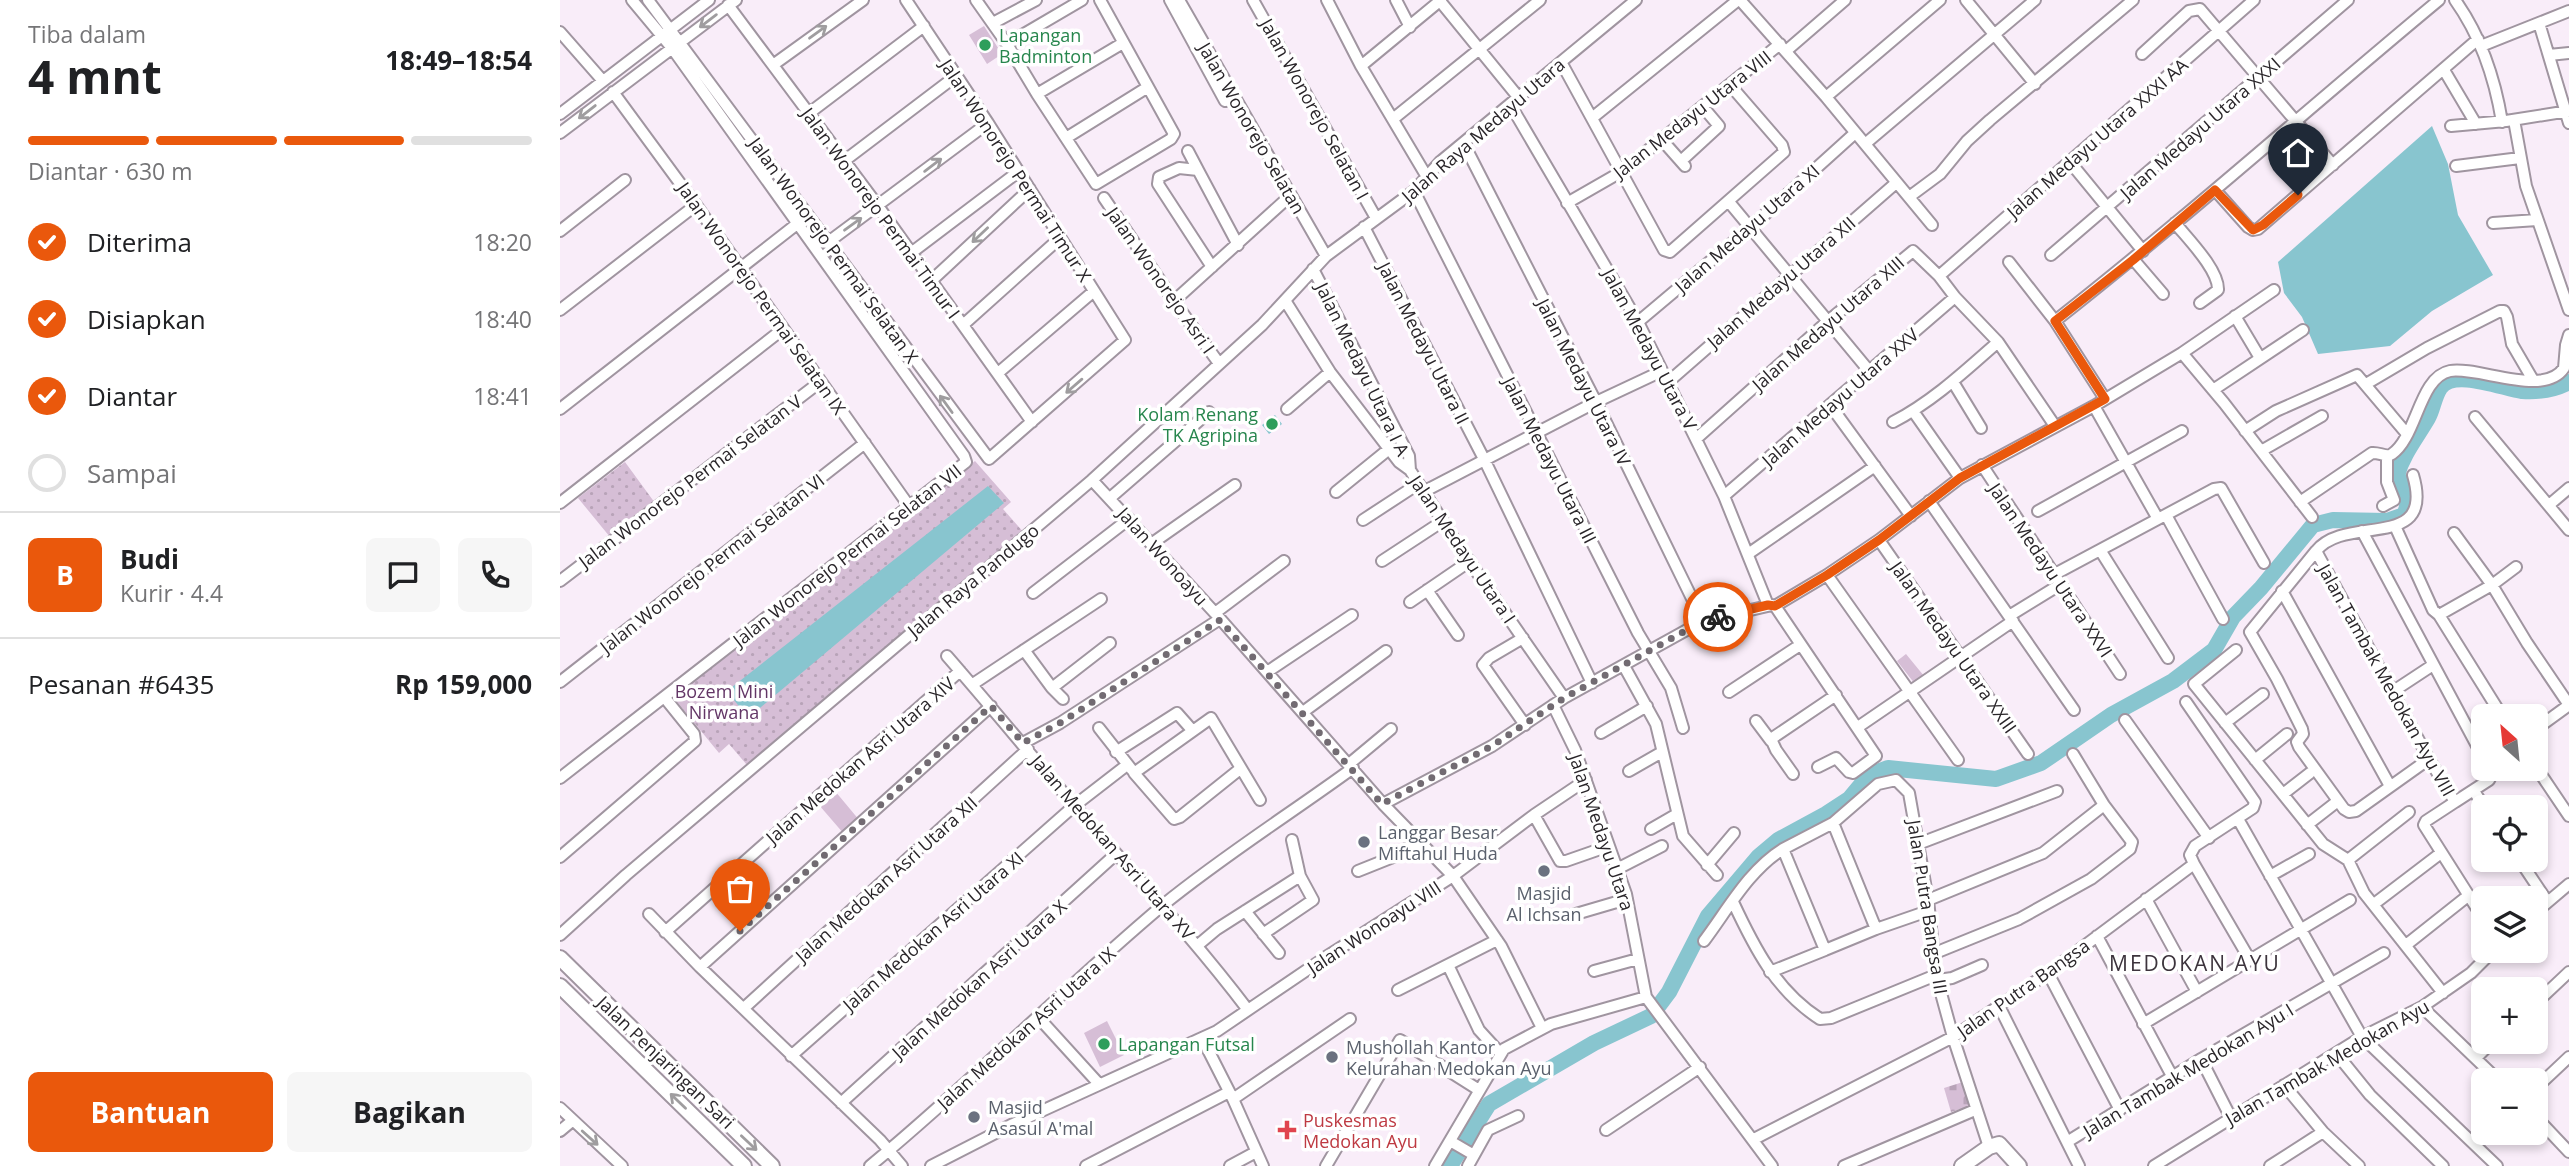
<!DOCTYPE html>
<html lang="id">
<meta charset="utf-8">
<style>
:root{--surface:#fff;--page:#f6f6f6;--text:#202124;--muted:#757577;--line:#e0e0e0;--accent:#ea580c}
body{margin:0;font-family:"Open Sans",sans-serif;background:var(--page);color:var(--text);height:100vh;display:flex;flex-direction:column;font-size:26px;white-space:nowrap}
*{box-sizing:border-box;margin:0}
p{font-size:23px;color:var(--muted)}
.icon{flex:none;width:38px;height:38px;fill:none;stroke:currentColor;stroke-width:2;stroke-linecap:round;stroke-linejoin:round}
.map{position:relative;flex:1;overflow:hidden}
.sheet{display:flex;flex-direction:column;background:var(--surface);width:560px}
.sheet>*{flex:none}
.needle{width:46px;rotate:333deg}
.tools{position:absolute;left:1911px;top:704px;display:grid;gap:14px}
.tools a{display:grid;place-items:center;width:77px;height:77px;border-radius:10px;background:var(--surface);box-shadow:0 4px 10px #0003;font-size:35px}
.pin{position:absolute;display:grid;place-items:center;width:60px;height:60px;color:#fff;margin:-72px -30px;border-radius:50% 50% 50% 0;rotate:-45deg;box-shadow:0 0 7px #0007}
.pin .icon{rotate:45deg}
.courier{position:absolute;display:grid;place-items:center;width:70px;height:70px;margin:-35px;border:5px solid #ea580c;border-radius:50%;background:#fff;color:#222;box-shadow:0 2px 9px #0007}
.headline em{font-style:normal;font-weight:700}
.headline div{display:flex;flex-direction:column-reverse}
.headline{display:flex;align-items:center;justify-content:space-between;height:119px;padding:0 28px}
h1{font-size:46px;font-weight:700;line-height:52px}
.bar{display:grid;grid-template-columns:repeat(4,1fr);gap:10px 7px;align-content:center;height:84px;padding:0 28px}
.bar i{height:9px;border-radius:5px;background:var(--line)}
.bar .active{background:var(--accent)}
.bar p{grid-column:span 4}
.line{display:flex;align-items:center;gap:18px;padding:0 28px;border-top:2px solid var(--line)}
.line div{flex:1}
.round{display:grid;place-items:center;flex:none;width:74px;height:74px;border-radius:10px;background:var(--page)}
ol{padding:0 28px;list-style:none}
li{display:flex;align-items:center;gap:21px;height:77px}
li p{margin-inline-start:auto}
li .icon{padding:7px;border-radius:50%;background:var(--accent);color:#fff;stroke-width:4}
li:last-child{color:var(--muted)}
li i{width:38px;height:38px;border:4px solid var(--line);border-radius:50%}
.action{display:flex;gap:14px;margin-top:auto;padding:14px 28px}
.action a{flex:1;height:80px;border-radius:10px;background:var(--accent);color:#fff;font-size:28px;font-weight:700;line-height:80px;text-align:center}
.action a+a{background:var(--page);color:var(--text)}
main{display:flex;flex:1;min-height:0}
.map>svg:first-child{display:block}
</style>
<main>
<section class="sheet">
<div class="headline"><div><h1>4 mnt</h1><p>Tiba dalam</p></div><em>18:49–18:54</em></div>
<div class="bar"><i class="active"></i><i class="active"></i><i class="active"></i><i></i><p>Diantar · 630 m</p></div>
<ol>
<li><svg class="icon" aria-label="check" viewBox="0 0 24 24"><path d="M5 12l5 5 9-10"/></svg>Diterima<p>18:20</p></li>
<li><svg class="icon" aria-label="check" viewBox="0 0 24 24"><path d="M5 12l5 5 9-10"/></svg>Disiapkan<p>18:40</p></li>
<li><svg class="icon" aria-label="check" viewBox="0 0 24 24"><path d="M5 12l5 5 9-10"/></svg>Diantar<p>18:41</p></li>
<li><i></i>Sampai</li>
</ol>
<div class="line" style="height:126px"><b class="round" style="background:var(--accent);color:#fff">B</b><div><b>Budi</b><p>Kurir · 4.4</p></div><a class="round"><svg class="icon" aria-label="chat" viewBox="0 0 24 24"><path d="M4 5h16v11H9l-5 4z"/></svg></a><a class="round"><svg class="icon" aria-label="phone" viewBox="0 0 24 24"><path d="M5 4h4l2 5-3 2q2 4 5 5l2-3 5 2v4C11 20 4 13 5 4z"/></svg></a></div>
<div class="line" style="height:91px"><div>Pesanan #6435</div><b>Rp 159,000</b></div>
<div class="action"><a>Bantuan</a><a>Bagikan</a></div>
</section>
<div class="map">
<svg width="2009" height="1166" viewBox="0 0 2009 1166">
<defs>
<pattern id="grass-dots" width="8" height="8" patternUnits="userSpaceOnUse" patternTransform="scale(1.75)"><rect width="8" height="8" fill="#d6bed6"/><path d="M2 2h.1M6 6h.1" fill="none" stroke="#b8a3b8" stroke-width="1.8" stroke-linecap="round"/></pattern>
<pattern id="cemetery-stones" width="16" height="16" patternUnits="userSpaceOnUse" patternTransform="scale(1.75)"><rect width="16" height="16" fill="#d6bed6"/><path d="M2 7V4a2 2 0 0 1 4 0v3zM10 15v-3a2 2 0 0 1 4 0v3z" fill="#b8a3b8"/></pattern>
</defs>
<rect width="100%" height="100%" fill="#f9edf9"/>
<path fill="url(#grass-dots)" d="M415 461 451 502 443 509 466 535 187 765 169 744 159 753 113 697Z
M65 462 95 503 50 537 18 498Z"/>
<path fill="url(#cemetery-stones)" d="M1403 1082 1410 1106 1391 1112 1384 1088Z"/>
<path fill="#d6bed6" d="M424 26 442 54 427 64 409 35Z
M1346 654 1364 676 1355 684 1337 661Z
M275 791 300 821 284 834 259 805Z
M547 1021 564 1055 540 1067 524 1033Z"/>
<path fill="#88c5cf" d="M1872 126 1888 164 1898 215 1933 275 1872 311 1830 346 1758 354 1742 317 1724 293 1718 262Z
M715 415 722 424 709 434 702 425Z
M428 486 444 503 188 718 167 691Z"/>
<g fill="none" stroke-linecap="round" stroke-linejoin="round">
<path stroke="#88c5cf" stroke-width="16" d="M890 1166 929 1104 1034 1043 1091 1016 1109 992 1148 916 1199 856 1218 840 1266 814 1289 799 1309 775 1328 768 1436 779 1481 763 1551 715 1613 681 1654 650 1673 617 1701 588 1753 525 1773 520 1827 521 1844 515C1852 499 1845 489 1837 475 1843 454 1857 437 1868 418 1873 409 1874 397 1880 388 1893 368 1942 388 1962 391 1978 392 1995 390 2009 382"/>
<defs>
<path id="minor" d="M88 0 429 459 565 340 428 123 346 0
M416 0 447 44 477 94 536 184 611 139 614 134 540 0
M610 0 665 101
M619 0 766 256
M693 0 816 218
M767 0 801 66 867 177
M836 0 850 27
M1180 0 1266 97 1372 225
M1406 0 1475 84
M1895 0C1920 35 1935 79 1942 122
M880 1 959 98
M168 5 318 206 472 422
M433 23 476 0
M1979 23 2009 123
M0 32 43 81
M447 44 522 0
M1921 46 2009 11
M1226 51 1285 0
M1582 54 1629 11 1640 9 1773 165
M1989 55 2009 53
M1001 62 1104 250 1110 252 1224 152 1222 145 1171 86
M213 65 303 0
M801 66 881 0
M1884 70 1916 124
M53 92 136 205 349 506
M477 94 563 43
M1266 97 1380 0
M950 104 1078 322 1164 496 1208 605
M0 114 149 0
M248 114 364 26
M1032 118 1178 0
M833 119 980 0
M1954 120 1966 186 2009 310
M1891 126 1946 121 2009 111
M0 133 176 0
M506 138 588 87
M1102 140 1125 166
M904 144 1036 402 1143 621
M1305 144 1475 0
M628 151 638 170
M284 161 396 76
M1121 161 1159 126 1143 107
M1510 162 1583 251
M1896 166 1960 158
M1655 190 1688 227 1693 230 1698 229 1918 39
M854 191 1078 633 1111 688 1123 728
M1349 197 1380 174 1407 141 1430 120 1573 0
M544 198 614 301 658 362
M1169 202 1310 372
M1007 203 1061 172 1220 44
M1615 223C1628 239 1659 270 1658 290L1640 303
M1933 223 1977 220
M804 227 924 459 1032 683
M0 231 65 180
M267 243 428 123
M351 253 458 172
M1491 255 1788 0
M1573 259 1603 294
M1449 262 1495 321 1545 399
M652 267 598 184 599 177 619 168 638 170 678 245
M753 269 849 456 850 470
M1379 276 1694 0
M371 281 470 189
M614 301 730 196
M726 302 770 372 839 462 850 470 896 542 1004 698
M0 310 136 205
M1675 316 1700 358
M1495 321C1626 218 1750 107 1879 0
M1078 322 1191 227 1294 134
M403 325 500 238
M1622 353 1664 403 1752 517
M438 373 534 291
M1393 382 1421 428
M1107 383 1336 183
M1806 384 1867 348 1940 311H1944L1947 317 1952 344 1973 380
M1653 390 1743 330
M1270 405 1351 516
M1534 406 1598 519
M0 409 237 224
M727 409 770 372
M1353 411 1400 478
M1915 417 2009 530
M1333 422C1372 402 1405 371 1438 342
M1685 431 1716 411 1797 375 1847 434
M1137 438 1267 322 1353 251 1379 276 1395 297 1438 342 1495 426
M1701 451 1762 416
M1422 465 1560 674
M1853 475C1876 553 1786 513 1756 551L1869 759 1895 802 1929 780 1931 776 1929 768
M532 480 655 613 823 804 893 876 941 946 982 1028
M776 492 829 449
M863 492 1036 402 1102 371
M1164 496 1395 297
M550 498 649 412
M1369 501 1514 710
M1740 502 1812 453C1819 452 1827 458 1832 454 1857 437 1859 377 1890 371 1918 366 1984 398 2004 368L2006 345 2009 335
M0 503 223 329
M1989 505 2009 488
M1823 506 1834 500 1827 482V456
M1478 511 1622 431
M1606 515 1663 619
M803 520 858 484
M1835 526 1873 610 1879 615 1932 585 1956 567
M1802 531 1923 757
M1894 533 1932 585 1967 643 2009 705
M1319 540 1468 754
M591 544 675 485
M1540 550 1608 658
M1756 551 1690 632 1717 679 1742 729 1743 734 1737 742 1739 747 1784 809 1789 812 1796 811 1869 759
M1188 554 1315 466
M822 561 883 521
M1495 574 1654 489 1661 488 1704 563
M1267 575 1398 760
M0 581 260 382
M867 590 898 635
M1722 591 1830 786
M473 593 569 519
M850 602 910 561
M1215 606 1267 575 1319 540 1400 478 1534 406 1622 353 1714 290
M1215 606 1316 756 1293 773 1289 772 1276 758 1258 767
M655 613 724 561
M1879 615 1942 716
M1449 616 1501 584
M963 638 929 658 923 665 965 725
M464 650 492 688 550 643
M1676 650 1634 684 1763 844 1788 860 1804 893 1883 993
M387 656C434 710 479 765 526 819 581 882 637 943 688 1010
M1064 666 1096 724 1123 836 1157 875
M707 672 792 615
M0 682 305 443
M413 684 541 599
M492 688 503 699
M1169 692 1240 645
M1832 692 1873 665
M993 705 1015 750 1066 894 1086 997 1212 1166
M743 712 826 651
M1565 720 1649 838
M1196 721 1211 741
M1665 723 1703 694
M1298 727 1453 621
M539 728 572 770
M1976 729 2009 705
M1041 733 1087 706
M463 743 500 723 660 619
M556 752 617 713 632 730
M1695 760 1727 734
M789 764 831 729
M1976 767 2009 816
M680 769 620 817 614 819 574 773 651 718 700 800
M1069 771 1102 752
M1233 774 1216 750 1211 739 1276 695
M0 778 406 462 404 456 112 48 72 0
M1914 791 1924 807
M1723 794 1750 773
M1895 802 1866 821 1864 825 1923 918
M823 804 932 746 1004 698 1143 621 1212 605
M974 815 1000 861H1006L1049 846
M1678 819 1802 1037 1937 1166
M1273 823 1316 929
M1747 825 1774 804
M1091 829 1117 814
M1358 844 1497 791
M0 857 135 741 134 734 105 698
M1959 859 1987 901
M1788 860 1849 812
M1634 864 1690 960
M1147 865 1174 833
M1057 869 1102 846
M798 871 838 855 858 840
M1710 876 1749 854
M1586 899 1637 992
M1368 900 1483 853 1544 805
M1173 902C1194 947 1216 991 1260 1019L1271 1018 1376 975
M1814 904 1877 856
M685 911 719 953
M1368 911 1316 929 1265 950 1223 849 1273 823 1318 784 1336 780 1349 793 1368 900 1376 975 1393 1037 1429 1147
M1976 912 2009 884
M89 914 140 967 320 1140 342 1166
M1009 916 1067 899
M105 932 400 671
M703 934 753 900 740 876 732 840
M0 935 66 875 532 480 702 325 766 256 854 191 880 162 1076 0
M1537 936 1612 1076
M1144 941C1168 909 1189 870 1223 849
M638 945 657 929 740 876
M1846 945 1904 899
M1375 953 1459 919 1531 879 1570 849 1572 842 1544 805 1513 754
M888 965 919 1030 940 1053
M140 967 431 706
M1034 971 1078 959
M1210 972 1265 950
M1488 973 1560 1110
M1378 980 1392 978 1422 965
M838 990 937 940
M1976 1003 2009 972
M1439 1006 1519 1166
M1862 1007 1938 1080
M184 1008 468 749
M478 1017 539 1084
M1583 1024 1790 900
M642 1038 673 1099 703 1166
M1776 1053 1810 1095 1883 1166
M231 1056 514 806 567 765
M1916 1058 1933 1041
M1641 1059 1671 1118
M1724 1085 1763 1132 1799 1166
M1976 1088 2009 1057
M673 1099 790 1019
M281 1103 556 854
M0 1108 62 1166
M1976 1117 2009 1152
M1046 1130 1140 1067
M0 1131 12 1121
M1194 1139 1393 1037 1488 973 1634 864 1630 855 1635 846 1693 808 1695 802 1626 702
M890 1141 914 1155
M1507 1142 1641 1059 1824 953
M310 1166C411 1083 503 989 603 905 663 856 730 814 793 768
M371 1166 453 1124 657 1031 766 957 893 876 974 815 1026 780
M526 1166 669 1092
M670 1166 696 1152
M766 1166 840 1040 919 1090
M875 1166 944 1049 991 1024 1086 997
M908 1166 928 1130 958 1116
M1284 1166 1415 1110
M1594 1166 1802 1037 1862 1007 1911 973 1934 950
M1710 1166 1763 1132"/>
<path id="tertiary" d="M0 958 212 1166
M0 986 184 1166
M1402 1166 1429 1147 1439 1144 1459 1166"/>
</defs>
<use href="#minor" stroke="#a095a0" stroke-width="14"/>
<use href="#tertiary" stroke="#a095a0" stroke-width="18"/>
<use href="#minor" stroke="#fff" stroke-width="10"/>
<use href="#tertiary" stroke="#fff" stroke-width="14"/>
</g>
<defs><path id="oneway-shaft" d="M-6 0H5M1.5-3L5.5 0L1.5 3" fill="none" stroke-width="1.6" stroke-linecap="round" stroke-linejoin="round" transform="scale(1.75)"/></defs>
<g stroke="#9f9d9f">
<use href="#oneway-shaft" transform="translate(148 21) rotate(143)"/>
<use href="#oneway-shaft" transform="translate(258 32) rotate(-36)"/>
<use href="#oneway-shaft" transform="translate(27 112) rotate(142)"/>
<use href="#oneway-shaft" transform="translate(373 165) rotate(-37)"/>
<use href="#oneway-shaft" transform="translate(293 224) rotate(-36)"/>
<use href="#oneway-shaft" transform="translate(420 235) rotate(137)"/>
<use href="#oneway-shaft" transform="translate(514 386) rotate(139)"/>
<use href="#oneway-shaft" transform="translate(386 404) rotate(-126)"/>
<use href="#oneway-shaft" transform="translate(118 1101) rotate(-136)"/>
<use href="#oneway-shaft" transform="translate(30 1138) rotate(42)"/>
<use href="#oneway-shaft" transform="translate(189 1143) rotate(43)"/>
</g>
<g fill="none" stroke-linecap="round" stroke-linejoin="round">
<path stroke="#726b72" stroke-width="7" stroke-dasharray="0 12.6" d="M180 931 431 706 463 743 500 723 660 620 822 804 932 746 1004 698 1143 621 1158 617"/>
<path stroke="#ea580c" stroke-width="9" d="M1158 617 1208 605 1215 606 1267 575 1319 540 1400 478 1545 399 1495 321 1573 260 1655 190 1693 230 1703 225 1738 195"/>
</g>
<g fill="#2e9e5b" stroke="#fff" stroke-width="2.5">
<circle cx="425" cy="45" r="7"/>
<circle cx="712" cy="424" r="7"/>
<circle cx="544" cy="1044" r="7"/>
</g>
<g fill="#6b7280" stroke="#fff" stroke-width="2.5">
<circle cx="804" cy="842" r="7"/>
<circle cx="984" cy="871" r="7"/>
<circle cx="772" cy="1057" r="7"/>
<circle cx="414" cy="1117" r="7"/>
</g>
<path fill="#e0444e" stroke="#fff" stroke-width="2.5" d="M723.5 1119.5h7v7h7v7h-7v7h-7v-7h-7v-7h7z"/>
<g text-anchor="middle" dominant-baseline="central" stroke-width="7" stroke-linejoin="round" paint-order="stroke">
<g font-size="18" fill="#27864d" stroke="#fff" text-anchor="start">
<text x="439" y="35">Lapangan<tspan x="439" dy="21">Badminton</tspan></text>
<text x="698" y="414" text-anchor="end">Kolam Renang<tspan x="698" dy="21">TK Agripina</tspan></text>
<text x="558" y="1044">Lapangan Futsal</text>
</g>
<g font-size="18" fill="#292529" stroke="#fff">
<text transform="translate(755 109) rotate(61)">Jalan Wonorejo Selatan I</text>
<text transform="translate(1132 114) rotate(-38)">Jalan Medayu Utara VIII</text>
<text transform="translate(692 128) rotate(60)">Jalan Wonorejo Selatan</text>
<text transform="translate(1640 128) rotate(-41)">Jalan Medayu Utara XXXI</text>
<text transform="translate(923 130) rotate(-41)">Jalan Raya Medayu Utara</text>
<text transform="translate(1537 138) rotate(-41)">Jalan Medayu Utara XXXI AA</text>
<text transform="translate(456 170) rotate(57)">Jalan Wonorejo Permai Timur X</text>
<text transform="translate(321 213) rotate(54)">Jalan Wonorejo Permai Timur I</text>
<text transform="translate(1187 228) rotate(-41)">Jalan Medayu Utara XI</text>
<text transform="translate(274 250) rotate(54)">Jalan Wonorejo Permai Selatan X</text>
<text transform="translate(601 280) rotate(55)">Jalan Wonorejo Asri I</text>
<text transform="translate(1221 282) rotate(-41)">Jalan Medayu Utara XII</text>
<text transform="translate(202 298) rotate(55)">Jalan Wonorejo Permai Selatan IX</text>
<text transform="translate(1268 323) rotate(-41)">Jalan Medayu Utara XIII</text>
<text transform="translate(864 343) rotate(63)">Jalan Medayu Utara II</text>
<text transform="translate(1090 349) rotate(62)">Jalan Medayu Utara V</text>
<text transform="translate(803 369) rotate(64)">Jalan Medayu Utara I A</text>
<text transform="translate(1024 382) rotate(63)">Jalan Medayu Utara IV</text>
<text transform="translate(1280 397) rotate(-41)">Jalan Medayu Utara XXV</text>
<text transform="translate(990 460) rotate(63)">Jalan Medayu Utara III</text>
<text transform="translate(130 481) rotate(-37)">Jalan Wonorejo Permai Selatan V</text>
<text transform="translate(903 549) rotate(56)">Jalan Medayu Utara I</text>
<text transform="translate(287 555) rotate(-38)">Jalan Wonorejo Permai Selatan VII</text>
<text transform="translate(603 556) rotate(48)">Jalan Wonoayu</text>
<text transform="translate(152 563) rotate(-38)">Jalan Wonorejo Permai Selatan VI</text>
<text transform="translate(1491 570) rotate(56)">Jalan Medayu Utara XXVI</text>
<text transform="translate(413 580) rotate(-40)">Jalan Raya Pandugo</text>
<text transform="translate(1394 647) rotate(55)">Jalan Medayu Utara XXIII</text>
<text transform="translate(1827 680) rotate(61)">Jalan Tambak Medokan Ayu VIII</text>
<text transform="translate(300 760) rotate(-41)">Jalan Medokan Asri Utara XIV</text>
<text transform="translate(1042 832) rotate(71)">Jalan Medayu Utara</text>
<text transform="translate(553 847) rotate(49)">Jalan Medokan Asri Utara XV</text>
<text transform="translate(326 879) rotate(-42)">Jalan Medokan Asri Utara XII</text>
<text transform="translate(1368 907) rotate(81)">Jalan Putra Bangsa III</text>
<text transform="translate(814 927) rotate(-33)">Jalan Wonoayu VIII</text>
<text transform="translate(373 931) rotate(-41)">Jalan Medokan Asri Utara XI</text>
<text transform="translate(419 979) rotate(-42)">Jalan Medokan Asri Utara X</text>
<text transform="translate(1463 988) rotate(-35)">Jalan Putra Bangsa</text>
<text transform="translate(466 1028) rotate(-42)">Jalan Medokan Asri Utara IX</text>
<text transform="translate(106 1062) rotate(44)">Jalan Penjaringan Sari</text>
<text transform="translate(1767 1062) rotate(-30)">Jalan Tambak Medokan Ayu</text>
<text transform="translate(1628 1070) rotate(-31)">Jalan Tambak Medokan Ayu I</text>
</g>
<g font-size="18" fill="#633666" stroke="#fff">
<text x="164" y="691">Bozem Mini<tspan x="164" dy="21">Nirwana</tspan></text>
</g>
<g font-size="18" fill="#5b616d" stroke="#fff" text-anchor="start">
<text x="818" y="832">Langgar Besar<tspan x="818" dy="21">Miftahul Huda</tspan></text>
<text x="984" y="893" text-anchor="middle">Masjid<tspan x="984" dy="21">Al Ichsan</tspan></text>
<text x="786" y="1047">Mushollah Kantor<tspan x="786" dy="21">Kelurahan Medokan Ayu</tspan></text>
<text x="428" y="1107">Masjid<tspan x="428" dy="21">Asasul A'mal</tspan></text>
</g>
<g font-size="18" fill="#be3a42" stroke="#fff" text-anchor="start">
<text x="743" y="1120">Puskesmas<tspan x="743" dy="21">Medokan Ayu</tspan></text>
</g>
<g font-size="21" letter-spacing="2" fill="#3d343d" stroke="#fff">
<text x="1635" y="963">MEDOKAN AYU</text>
</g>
</g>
</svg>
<div class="tools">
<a><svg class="needle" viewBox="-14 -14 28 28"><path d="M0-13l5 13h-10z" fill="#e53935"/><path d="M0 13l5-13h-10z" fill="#757577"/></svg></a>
<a><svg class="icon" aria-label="locate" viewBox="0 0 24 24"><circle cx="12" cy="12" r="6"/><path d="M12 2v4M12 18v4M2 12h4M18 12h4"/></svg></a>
<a><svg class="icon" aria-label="layers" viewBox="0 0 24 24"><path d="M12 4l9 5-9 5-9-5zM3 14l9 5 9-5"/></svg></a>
<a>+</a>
<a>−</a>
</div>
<div class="pin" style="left:180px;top:931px;background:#ea580c"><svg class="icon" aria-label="bag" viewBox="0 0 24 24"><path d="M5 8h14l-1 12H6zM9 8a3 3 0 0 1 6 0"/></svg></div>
<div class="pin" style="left:1738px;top:195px;background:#1f2937"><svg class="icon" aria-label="home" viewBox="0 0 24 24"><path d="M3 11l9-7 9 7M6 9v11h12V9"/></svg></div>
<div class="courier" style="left:1158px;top:617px"><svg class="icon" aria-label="bike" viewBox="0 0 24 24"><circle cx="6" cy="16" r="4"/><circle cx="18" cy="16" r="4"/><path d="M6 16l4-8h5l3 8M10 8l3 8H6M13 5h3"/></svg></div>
</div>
</main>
